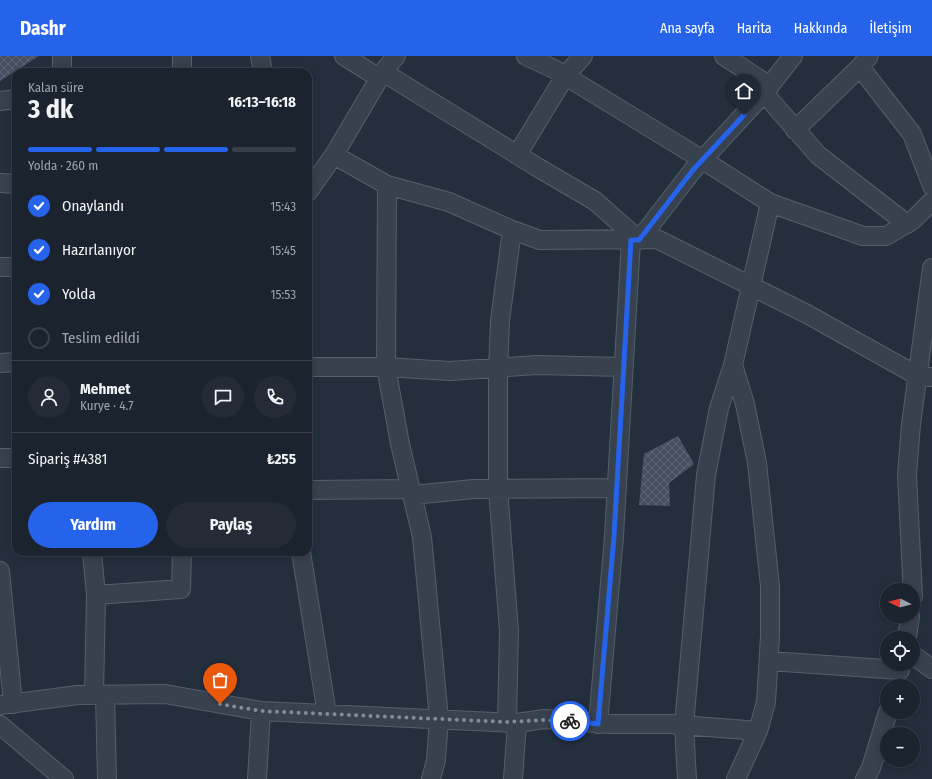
<!DOCTYPE html>
<html lang="tr">
<meta charset="utf-8">
<style>
:root{--surface:#1b232e;--page:#242b36;--text:#f1f3f6;--muted:#a0a4aa;--line:#39404a;--accent:#2563eb}
body{margin:0;font-family:"Fira Sans Condensed",sans-serif;background:var(--page);color:var(--text);height:100vh;display:flex;flex-direction:column;font-size:15px;white-space:nowrap}
*{box-sizing:border-box;margin:0}
p{font-size:13px;color:var(--muted)}
.icon{flex:none;width:22px;height:22px;fill:none;stroke:currentColor;stroke-width:2;stroke-linecap:round;stroke-linejoin:round}
.map{position:relative;flex:1;overflow:hidden}
.panel{position:absolute;left:12px;top:12px;width:300px;height:488px;display:flex;flex-direction:column;background:var(--surface);border-radius:12px;box-shadow:0 2px 10px #0003,0 0 0 1px var(--line)}
.panel>*{flex:none}
.needle{width:26px;rotate:276deg}
.fabs{position:absolute;left:880px;top:527px;display:grid;gap:8px}
.fabs a{display:grid;place-items:center;width:40px;height:40px;border-radius:50%;background:var(--surface);box-shadow:0 2px 10px #0003,0 0 0 1px var(--line);font-size:20px}
.pin{position:absolute;display:grid;place-items:center;width:34px;height:34px;color:#fff;margin:-41px -17px;border-radius:50% 50% 50% 0;rotate:-45deg;box-shadow:0 0 4px #0007}
.pin .icon{rotate:45deg}
.courier{position:absolute;display:grid;place-items:center;width:40px;height:40px;margin:-20px;border:3px solid #2563eb;border-radius:50%;background:#fff;color:#222;box-shadow:0 1px 5px #0007}
.head em{font-style:normal;font-weight:700}
.head div{display:flex;flex-direction:column-reverse}
.head{display:flex;align-items:center;justify-content:space-between;height:68px;padding:0 16px}
h1{font-size:26px;font-weight:700;line-height:30px}
.bar{display:grid;grid-template-columns:repeat(4,1fr);gap:6px 4px;align-content:center;height:48px;padding:0 16px}
.bar i{height:5px;border-radius:3px;background:var(--line)}
.bar .active{background:var(--accent)}
.bar p{grid-column:span 4}
.line{display:flex;align-items:center;gap:10px;padding:0 16px;border-top:1px solid var(--line)}
.line div{flex:1}
.round{display:grid;place-items:center;flex:none;width:42px;height:42px;border-radius:21px;background:var(--page)}
ol{padding:0 16px;list-style:none}
li{display:flex;align-items:center;gap:12px;height:44px}
li p{margin-inline-start:auto}
li .icon{padding:4px;border-radius:50%;background:var(--accent);color:#fff;stroke-width:4}
li:last-child{color:var(--muted)}
li i{width:22px;height:22px;border:2px solid var(--line);border-radius:50%}
.button{display:flex;gap:8px;margin-top:auto;padding:8px 16px}
.button a{flex:1;height:46px;border-radius:24px;background:var(--accent);color:#fff;font-size:16px;font-weight:700;line-height:46px;text-align:center}
.button a+a{background:var(--page);color:var(--text)}
header{display:flex;align-items:center;gap:24px;box-sizing:border-box;height:56px;padding:0 20px;background:var(--accent);color:#fff}
header strong{font-size:19px}
nav{display:flex;gap:22px;margin-inline-start:auto;font-size:14px}
.map>svg:first-child{display:block}
</style>
<header>
<strong>Dashr</strong>
<nav><a>Ana sayfa</a><a>Harita</a><a>Hakkında</a><a>İletişim</a></nav>
</header>
<div class="map">
<svg width="932" height="723" viewBox="0 0 932 723">
<defs>
<pattern id="building-cross-hatch" width="8" height="8" patternUnits="userSpaceOnUse"><rect width="8" height="8" fill="#455162"/><path d="M0 0l8 8M0 8l8-8" fill="none" stroke="#5d6877"/></pattern>
</defs>
<rect width="100%" height="100%" fill="#242f3e"/>
<path fill="url(#building-cross-hatch)" d="M0 0H39L0 25Z
M678 380 694 408 669 427 670 450 639 449 644 398Z"/>
<g fill="none" stroke-linecap="round" stroke-linejoin="round">
<defs>
<path id="minor" d="M62 0V16
M182 0V16
M260 0 263 16
M344 0 379 22
M526 0 554 13 703 104 770 147 863 180H886L913 164 932 145
M724 0 770 30
M860 11 912 78 932 130
M383 16 537 111 595 145 639 184 693 114 764 37 793 0
M764 37 818 99 907 168
M0 45 16 43
M795 74 860 11 869 0
M334 99 387 129 449 146 512 174 540 184 657 183 807 258 918 320 932 321
M517 99 565 20 583 0
M0 127 16 128
M387 129 386 311 400 388 422 481 439 663 436 704 431 723
M308 136 334 99 383 16 396 0
M0 211H16
M0 307 16 306
M308 311H386L450 315 536 309 624 311
M0 402H16
M308 434 411 433
M412 439 474 433 617 432
M92 496 96 539
M301 496 327 658
M0 515 13 648
M913 540 907 419 911 368 932 212
M907 582 910 560
M913 599 932 613
M769 605 900 614
M94 639 96 539 181 533 182 496
M105 639 107 723
M0 649 78 639 165 638 261 655 517 667 513 723
M507 666 509 575 498 433V313L500 265 512 174
M517 667 544 663 612 668H670L758 675
M598 668 614 480 631 184
M0 669 64 723
M257 723 261 655
M687 723 684 669 706 419 719 352 733 309
M736 723 758 675 766 646 770 580V530L757 407 745 348 733 309 770 147
M865 723 871 712 888 656"/>
</defs>
<use href="#minor" stroke="#565f6c" stroke-width="20"/>
<use href="#minor" stroke="#38414e" stroke-width="18"/>
</g>
<g fill="none" stroke-linecap="round" stroke-linejoin="round">
<path stroke="#828b98" stroke-width="4" stroke-dasharray="0 7.2" d="M220 648 261 655 507 666 544 664 570 665"/>
<path stroke="#2563eb" stroke-width="5" d="M570 665 598 668 614 480 631 184H639L693 114 744 59"/>
</g>
</svg>
<div class="fabs">
<a><svg class="needle" viewBox="-14 -14 28 28"><path d="M0-13l5 13h-10z" fill="#e53935"/><path d="M0 13l5-13h-10z" fill="#a0a4aa"/></svg></a>
<a><svg class="icon" aria-label="locate" viewBox="0 0 24 24"><circle cx="12" cy="12" r="6"/><path d="M12 2v4M12 18v4M2 12h4M18 12h4"/></svg></a>
<a>+</a>
<a>−</a>
</div>
<div class="pin" style="left:220px;top:648px;background:#ea580c"><svg class="icon" aria-label="bag" viewBox="0 0 24 24"><path d="M5 8h14l-1 12H6zM9 8a3 3 0 0 1 6 0"/></svg></div>
<div class="pin" style="left:744px;top:59px;background:#1f2937"><svg class="icon" aria-label="home" viewBox="0 0 24 24"><path d="M3 11l9-7 9 7M6 9v11h12V9"/></svg></div>
<div class="courier" style="left:570px;top:665px"><svg class="icon" aria-label="bike" viewBox="0 0 24 24"><circle cx="6" cy="16" r="4"/><circle cx="18" cy="16" r="4"/><path d="M6 16l4-8h5l3 8M10 8l3 8H6M13 5h3"/></svg></div>
<section class="panel">
<div class="head"><div><h1>3 dk</h1><p>Kalan süre</p></div><em>16:13–16:18</em></div>
<div class="bar"><i class="active"></i><i class="active"></i><i class="active"></i><i></i><p>Yolda · 260 m</p></div>
<ol>
<li><svg class="icon" aria-label="check" viewBox="0 0 24 24"><path d="M5 12l5 5 9-10"/></svg>Onaylandı<p>15:43</p></li>
<li><svg class="icon" aria-label="check" viewBox="0 0 24 24"><path d="M5 12l5 5 9-10"/></svg>Hazırlanıyor<p>15:45</p></li>
<li><svg class="icon" aria-label="check" viewBox="0 0 24 24"><path d="M5 12l5 5 9-10"/></svg>Yolda<p>15:53</p></li>
<li><i></i>Teslim edildi</li>
</ol>
<div class="line" style="height:72px"><a class="round"><svg class="icon" aria-label="person" viewBox="0 0 24 24"><circle cx="12" cy="8" r="4"/><path d="M4 21q1-7 8-7t8 7"/></svg></a><div><b>Mehmet</b><p>Kurye · 4.7</p></div><a class="round"><svg class="icon" aria-label="chat" viewBox="0 0 24 24"><path d="M4 5h16v11H9l-5 4z"/></svg></a><a class="round"><svg class="icon" aria-label="phone" viewBox="0 0 24 24"><path d="M5 4h4l2 5-3 2q2 4 5 5l2-3 5 2v4C11 20 4 13 5 4z"/></svg></a></div>
<div class="line" style="height:52px"><div>Sipariş #4381</div><b>₺255</b></div>
<div class="button"><a>Yardım</a><a>Paylaş</a></div>
</section>
</div>
